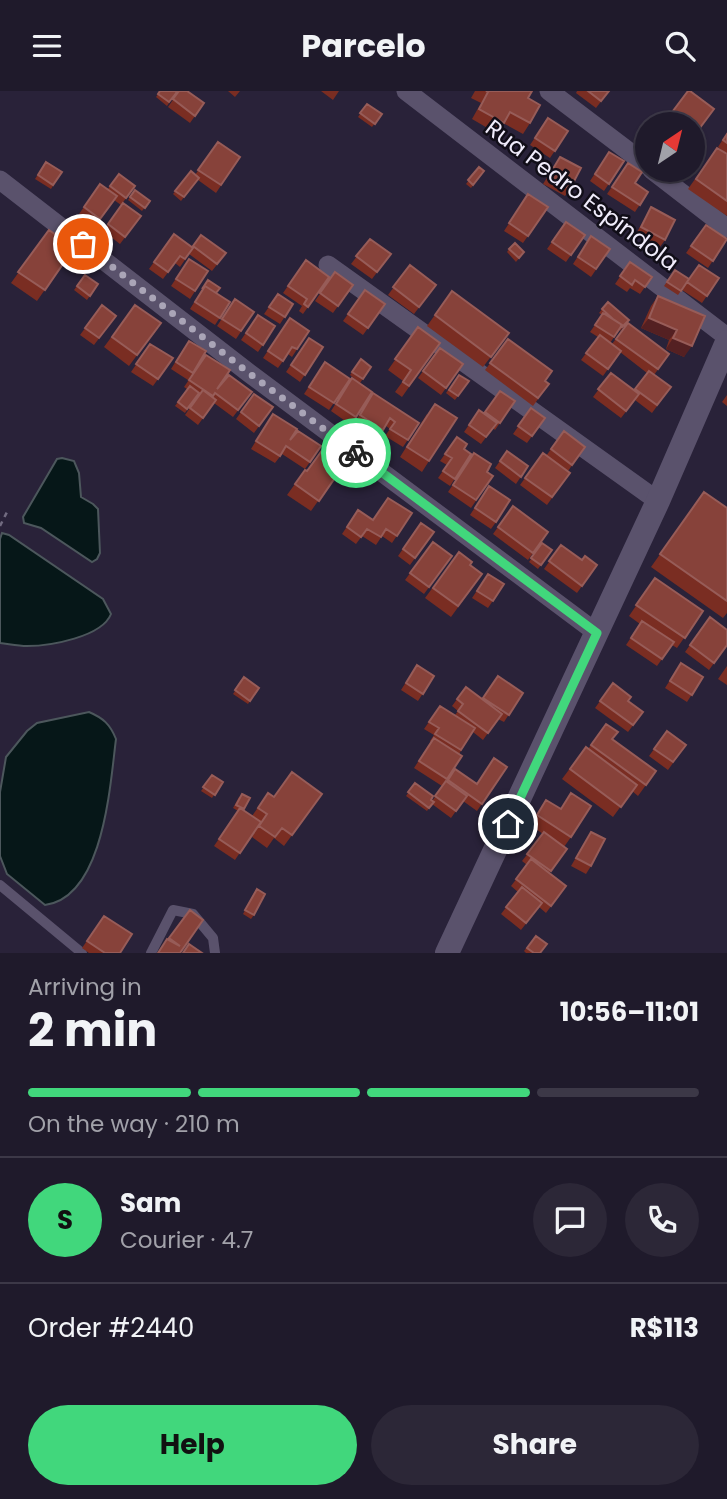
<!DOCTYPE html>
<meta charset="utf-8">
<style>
:root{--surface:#1f1a2b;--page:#2c2737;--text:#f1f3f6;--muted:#a1a1a9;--line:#3c3847;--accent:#41d77c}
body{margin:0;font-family:Poppins,sans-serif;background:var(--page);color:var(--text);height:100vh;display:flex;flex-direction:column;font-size:26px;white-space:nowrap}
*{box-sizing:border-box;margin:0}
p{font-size:23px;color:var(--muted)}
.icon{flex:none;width:38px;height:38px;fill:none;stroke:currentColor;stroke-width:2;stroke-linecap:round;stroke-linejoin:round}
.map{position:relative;height:862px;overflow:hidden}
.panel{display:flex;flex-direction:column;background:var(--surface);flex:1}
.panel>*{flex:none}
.needle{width:46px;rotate:35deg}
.buttons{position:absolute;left:635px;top:21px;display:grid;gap:14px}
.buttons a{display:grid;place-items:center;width:70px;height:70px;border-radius:50%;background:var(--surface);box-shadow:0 2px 5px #0004,0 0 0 2px var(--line);font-size:35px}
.pin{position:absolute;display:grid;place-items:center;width:60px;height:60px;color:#fff;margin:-30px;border:4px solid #fff;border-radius:50%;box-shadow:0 2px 7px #0007}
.courier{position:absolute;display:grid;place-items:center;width:70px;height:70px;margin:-35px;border:5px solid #41d77c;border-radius:50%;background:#fff;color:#222;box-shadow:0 2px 9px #0007}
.overview em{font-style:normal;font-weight:700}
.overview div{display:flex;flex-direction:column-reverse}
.overview{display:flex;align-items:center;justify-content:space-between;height:119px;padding:0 28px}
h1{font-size:46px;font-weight:700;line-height:52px}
.bar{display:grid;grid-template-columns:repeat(4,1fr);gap:10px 7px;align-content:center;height:84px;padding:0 28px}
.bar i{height:9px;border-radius:5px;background:var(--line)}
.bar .selected{background:var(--accent)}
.bar p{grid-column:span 4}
.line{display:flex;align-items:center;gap:18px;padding:0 28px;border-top:2px solid var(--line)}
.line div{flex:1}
.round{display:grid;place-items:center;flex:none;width:74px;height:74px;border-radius:37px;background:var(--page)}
.cta{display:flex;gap:14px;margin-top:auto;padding:14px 28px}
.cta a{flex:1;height:80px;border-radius:42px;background:var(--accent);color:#111;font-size:28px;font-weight:700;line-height:80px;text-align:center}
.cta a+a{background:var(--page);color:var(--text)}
header{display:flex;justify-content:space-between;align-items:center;height:91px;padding:0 28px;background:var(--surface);font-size:32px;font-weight:700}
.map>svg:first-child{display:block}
</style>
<header><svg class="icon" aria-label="menu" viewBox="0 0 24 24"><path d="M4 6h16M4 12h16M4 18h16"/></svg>Parcelo<svg class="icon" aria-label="search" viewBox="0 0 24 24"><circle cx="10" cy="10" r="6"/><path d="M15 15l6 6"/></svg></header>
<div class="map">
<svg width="727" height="862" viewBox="0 0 727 862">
<rect width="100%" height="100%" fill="#292239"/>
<path fill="#061718" stroke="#4c575c" stroke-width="2" d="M62 367 74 370 79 382 81 406 93 413 98 418 100 462 97 468 92 471 41 437 24 432 23 426 57 368Z
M2 442 9 444 103 508 111 523C102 546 50 555 27 555 18 555 9 553 0 552V448Z
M89 621C103 627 110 633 116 648 110 694 104 806 45 814L7 783 0 765V701L6 666 27 640 37 632Z"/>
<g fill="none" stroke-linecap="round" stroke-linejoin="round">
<path stroke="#716b80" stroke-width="2.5" stroke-dasharray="5 5" stroke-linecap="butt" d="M0 435 8 419"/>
<path stroke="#5a526c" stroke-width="10" d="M0 794 82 862
M151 862 173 819 193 823 213 847 215 862"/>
<path stroke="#5a526c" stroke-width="19" d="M406 0 727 246
M549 0 648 75
M652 79 727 137
M0 89 249 282 597 542
M328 174 658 410"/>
<path stroke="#5a526c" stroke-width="24" d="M447 862 658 410 727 251"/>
</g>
<path fill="#7a2d22" d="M160 0 177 1 167 15 156 6Z
M179 0 204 12 190 32 168 16Z
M228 0H240L235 6Z
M321 0H339L333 9Z
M475 0H532L528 7 530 32 523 43 503 32 496 42 472 28 481 12 471 7Z
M577 0H609L596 17 576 2Z
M688 0 714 18 694 45 693 44V33H679L678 32 677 33H663Z
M367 13 382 23 372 36 358 26Z
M548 27 568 40 550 67 530 54Z
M727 42V125L688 98 717 57 725 62 718 56Z
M218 51 240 66 216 102 198 89 181 110 173 103 191 80 195 84Z
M609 61 624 70 604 100 590 90Z
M560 66 570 98 565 105 543 93Z
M46 71 62 81 51 98 35 88Z
M628 72 635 92 648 101 635 121 607 103Z
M479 76 484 80 471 97 466 93Z
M100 93 108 98 110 95H135L121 114 114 109 95 135 79 123Z
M135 99 150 110 142 120 128 109Z
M528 103 548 116 523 152 504 140Z
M123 112 141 125 120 153 103 140Z
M651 116 665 149 660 156 636 143Z
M566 131 585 144 566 171 547 158Z
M706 134 727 148 708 177 686 162Z
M49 139 74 157 37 210 11 192Z
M174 143 192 156 201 144 226 162 212 180 189 163 180 176 175 172 163 188 149 178Z
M591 145 610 158 591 186 573 173Z
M370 148 391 163 372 188 351 173Z
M509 158 524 161 516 171 507 161Z
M189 168 208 180 190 208 171 195Z
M306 169 329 186 303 223 299 220 302 215 283 202Z
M630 171 652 186 640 203 630 197 627 201 615 193Z
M410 174 436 194 414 223 388 204Z
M699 174 719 187 702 212 682 199Z
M675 179 689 188 678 204 664 195Z
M335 181 353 194 333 222 315 210Z
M85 184 98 193 87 209 74 199Z
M208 189 216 202 230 211 215 234 190 218Z
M365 199 385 213 363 244 343 230Z
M452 200 509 242 483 276 427 235Z
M278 203 293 213 280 233 264 223Z
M658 205 705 225 684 266 666 258 669 249 641 237 651 215Z
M235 208 254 221 236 248 217 235Z
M608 211 626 233 620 240 619 239 610 252 612 253 628 232 669 263 654 284 671 296 652 322 635 309 621 327 593 306 611 282 634 299 647 282 620 261 603 285 581 269 598 246 590 241 602 224 599 222Z
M102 214 116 225 94 254 80 244Z
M135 214 161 232 129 275 104 256Z
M258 224 275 235 258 261 241 249Z
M290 227 309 240 292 266 288 263 278 277 263 267Z
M418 236 440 252 402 306 395 301 403 290 388 279Z
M309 247 323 256 300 291 286 281Z
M508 248 545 290 549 293 533 315 485 279Z
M150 253 173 267 153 295 131 281Z
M184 257 193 282 188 289 171 278Z
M440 257 463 273 441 304 418 287Z
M206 264 217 298 252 301 233 326 214 312 198 334 185 324 198 305H197L185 322 175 315 187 298 184 296Z
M361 268 371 276 360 292 350 284Z
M325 271 350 288 329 319 304 303Z
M459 284 469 290 455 309 446 302Z
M352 287 356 326 351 334 331 320Z
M500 300 515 310 495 339 493 337 481 353 464 341 479 319 484 323Z
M373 302 419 332 403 356 385 345 390 338 386 335 378 346 355 331Z
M254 303 273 316 254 342 236 328Z
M727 304V315L722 311Z
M531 317 545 327 527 352 513 343Z
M427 323 429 370 422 381 400 366Z
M268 330 290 349 321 355 305 378 282 363 275 372 251 358Z
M564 340 585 356 568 380 570 382 547 414 520 394 543 362 546 365Z
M457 346 464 358 471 363 450 395 438 387 447 374 440 370Z
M507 360 528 375 516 393 495 377Z
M474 362 487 381 493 385 471 417 448 401Z
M350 365 311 420 287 404 305 379 307 380Z
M489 395 496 431 491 438 470 424Z
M704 401 727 417V522L723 527 651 476Z
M513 415 548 441 528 469 493 443Z
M358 419 373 429 412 422 392 452 382 445 376 454 362 445 356 453 342 443Z
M421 432 434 441 410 474 398 465Z
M433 451 452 465 424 503 405 489Z
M542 452 552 459 538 478 529 471Z
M561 454 582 469 597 474 577 502 544 478Z
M459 461 470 474 482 483 451 526 425 507Z
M488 483 504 493 488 517 472 507Z
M655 487 703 520 677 557 672 554 657 575 626 554 640 533 629 525Z
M710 526 727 554 709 579 685 561Z
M681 572 703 586 687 611 665 597Z
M417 574 434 585 418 610 401 599Z
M727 575V594L718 588Z
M498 585 523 602 504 631 498 628 483 649 473 641 459 663 462 665 442 695 414 677 431 651 430 650 434 644 424 638 440 615 455 624 458 620 452 615 466 596 483 608Z
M244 586 259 597 248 613 233 603Z
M613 592 628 610 643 621 628 641 595 617Z
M606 633 612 648 656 680 638 705 632 700 613 726 562 688 586 656 588 658Z
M667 640 686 654 668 679 649 665Z
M507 676 477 720 463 710 451 727 432 713 427 720 406 705 415 692 432 710 455 678 477 693Z
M212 684 223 691 212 707 201 700Z
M268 702 274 706 322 703 284 755 274 747 267 757 252 746 259 733 235 769 214 755 238 720 233 717 239 706 250 707 243 720 252 725Z
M546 709 571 746 564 756 567 758 549 782 566 795 546 822 539 816 521 839 501 823 518 801 511 795 527 774 522 770 543 743 530 734Z
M591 741V775L586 783 571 775Z
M254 802V824L251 828 243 823Z
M104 825 120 862H89L82 857Z
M536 845 540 862H526L524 860Z"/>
<path fill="#542022" d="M649 227 677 239 669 249 641 237Z
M673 247 692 255 684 266 666 258Z"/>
<path fill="#87423a" stroke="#975c58" stroke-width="2" d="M160 0H175L177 1 169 11 158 3Z
M179 0H187L204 12 195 25 173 8Z
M486 0H532L528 7 540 14 530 32 510 21 504 32 479 18 488 1Z
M588 0H609L601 10Z
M688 0H690L714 18 699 38 683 25 677 33H675L667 28Z
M367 13 382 23 375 33 360 22Z
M548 27 568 40 555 60 535 47Z
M727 43V52L723 49Z
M218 51 240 66 221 94 198 79Z
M717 57 727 63V110L696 88Z
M609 61 624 70 609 93 595 83Z
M560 66 581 77 570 98 548 86Z
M46 71 62 81 53 94 38 84Z
M628 72 642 81 635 92 648 101 640 114 612 96Z
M479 76 484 80 473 94 468 89Z
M191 80 199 87 184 106 175 100Z
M119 83 135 95 126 107 110 95Z
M100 93 117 105 100 128 84 116Z
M135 99 150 110 145 117 130 106Z
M528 103 548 116 528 145 509 132Z
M123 112 141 125 125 146 108 133Z
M651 116 675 129 665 149 641 136Z
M566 131 585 144 571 164 552 151Z
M706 134 727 148 713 170 691 155Z
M49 139 74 157 45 199 18 181Z
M174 143 193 157 185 168 180 165 168 181 154 171Z
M201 144 226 162 217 173 193 155Z
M591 145 610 158 596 178 578 166Z
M370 148 391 163 377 181 356 165Z
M515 152 524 161 519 167 509 158Z
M189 168 208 180 195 200 176 188Z
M306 169 329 186 308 216 304 213 307 208 288 195Z
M630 171 652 186 645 196 635 189 632 194 620 185Z
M410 174 436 194 419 216 393 196Z
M699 174 719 187 707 205 687 191Z
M675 179 689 188 681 200 667 191Z
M335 181 353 194 338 215 320 202Z
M85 184 98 193 90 205 77 195Z
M208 189 220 197 216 202 205 195 202 198Z
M205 195 230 211 220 227 195 211Z
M365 199 385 213 368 237 348 223Z
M452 200 509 242 491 266 435 224Z
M278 203 293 213 285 226 269 216Z
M658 205 705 225 692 255 673 247 677 239 649 227Z
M235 208 254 221 241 240 222 228Z
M608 211 629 229 622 236 621 235 622 234 613 228 602 218Z
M102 214 116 225 99 247 85 237Z
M135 214 161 232 137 264 112 246Z
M603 222 622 234 614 246 595 234Z
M258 224 275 235 263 254 246 242Z
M290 227 309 240 297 258 292 256 283 270 268 260Z
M628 232 669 263 658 278 616 248Z
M418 236 440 252 409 295 403 291 411 279 395 268Z
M600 244 621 260 608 278 586 262Z
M309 247 323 256 305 284 291 274Z
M508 248 552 280 545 290 549 293 538 307 490 272Z
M189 250 206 260 193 282 176 271Z
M150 253 173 267 158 288 136 273Z
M440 257 463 273 446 297 423 280Z
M206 264 230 279 217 298 229 284 252 301 238 319 215 302 213 305 189 289Z
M361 268 371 276 363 288 352 281Z
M325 271 350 288 334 312 309 296Z
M649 280 671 296 657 314 635 298Z
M611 282 639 303 626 320 598 298Z
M459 284 469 290 458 305 449 299Z
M352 287 372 301 356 326 336 313Z
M190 295 199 302 187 318 178 311Z
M203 299 216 309 203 327 190 317Z
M500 300 515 310 500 332 485 321Z
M373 302 419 332 408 349 390 338 395 331 390 327 383 339 360 324Z
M254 303 273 316 259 335 241 321Z
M435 313 457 327 429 370 407 356Z
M531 317 545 327 532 345 518 335Z
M479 319 497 332 486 346 469 334Z
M273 323 297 338 290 349 298 340 321 355 310 371 286 355 280 365 256 350Z
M564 340 585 356 572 374 551 358Z
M457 346 467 353 464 358 471 363 455 388 443 380 452 367 445 363Z
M329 350 350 365 319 410 295 393 305 379 307 380Z
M507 360 528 375 521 386 500 370Z
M474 362 491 373 487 381 493 385 476 409 453 394Z
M543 362 570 382 552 406 525 387Z
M489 395 510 409 496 431 475 417Z
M704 401 727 417V510L660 463Z
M388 407 412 422 397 445 386 438 381 446 367 438 361 446 347 436 358 419 373 429Z
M513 415 548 441 533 462 498 436Z
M421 432 434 441 415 467 403 458Z
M433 451 452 465 429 496 410 482Z
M542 452 552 459 541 474 531 467Z
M561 454 582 469 585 465 597 474 582 495 549 470Z
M459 461 472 471 470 474 482 483 458 515 433 497Z
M488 483 504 493 493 510 477 500Z
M655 487 703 520 685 547 636 514Z
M710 526 727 539V554L714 572 690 554Z
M642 530 674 551 662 568 631 547Z
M681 572 703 586 692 604 670 590Z
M417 574 434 585 423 603 406 592Z
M498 585 523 602 509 624 483 607Z
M244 586 259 597 250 610 235 599Z
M613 592 631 606 628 610 643 621 633 634 600 610Z
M466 596 502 623 488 642 458 620 463 613 457 608Z
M440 615 475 637 461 659 435 643 439 637 429 631Z
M606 633 618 641 612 648 656 680 646 694 591 654Z
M667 640 686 654 673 671 654 658Z
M434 647 462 665 447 688 419 670Z
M586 656 637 694 621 716 570 678Z
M494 667 507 676 482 713 448 689 455 678 477 693Z
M292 681 322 703 292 744 282 737 275 746 259 735 267 723 258 717 268 702 274 706Z
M212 684 223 691 215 704 203 696Z
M446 690 467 705 456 720 435 705Z
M415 692 433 705 431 709 434 711 429 717 408 701Z
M571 702 591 715 571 746 537 724 546 709 561 718Z
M242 703 250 707 244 718 236 714Z
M240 717 261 731 240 762 219 748Z
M544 741 567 758 551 780 527 763Z
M591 741 605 748 591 775 576 767Z
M531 768 566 795 551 815 516 788Z
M522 796 542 812 526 832 506 816Z
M257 798 265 803 254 824 245 819Z
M190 819 203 829 180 862H158L167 848 180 855 169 847Z
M104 825 132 843 120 862H105L87 850Z
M536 845 547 853 540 862H534L527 857Z
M189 853 202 862H183Z"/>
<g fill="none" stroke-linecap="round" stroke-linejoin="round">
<path stroke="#aaa5b7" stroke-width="7" stroke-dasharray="0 12.6" d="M83 153 249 282 356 362"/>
<path stroke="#41d77c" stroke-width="9" d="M356 362 597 542 508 733"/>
</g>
<g text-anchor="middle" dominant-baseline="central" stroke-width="5" stroke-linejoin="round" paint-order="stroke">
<g font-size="23" fill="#f0ecfb" stroke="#110e18">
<text transform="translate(582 104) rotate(37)">Rua Pedro Espíndola</text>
</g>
</g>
</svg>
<div class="buttons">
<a><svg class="needle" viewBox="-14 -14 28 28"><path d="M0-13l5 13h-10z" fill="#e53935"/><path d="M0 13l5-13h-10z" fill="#a1a1a9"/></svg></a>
</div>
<div class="pin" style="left:83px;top:153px;background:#ea580c"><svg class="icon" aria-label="bag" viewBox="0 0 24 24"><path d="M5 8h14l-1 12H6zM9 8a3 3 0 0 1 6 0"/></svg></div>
<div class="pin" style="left:508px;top:733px;background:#1f2937"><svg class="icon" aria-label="home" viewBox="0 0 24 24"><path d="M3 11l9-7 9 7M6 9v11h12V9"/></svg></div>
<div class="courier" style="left:356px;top:362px"><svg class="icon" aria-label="bike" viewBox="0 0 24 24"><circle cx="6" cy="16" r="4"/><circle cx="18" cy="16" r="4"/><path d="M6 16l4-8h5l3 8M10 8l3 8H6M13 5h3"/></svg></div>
</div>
<section class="panel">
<div class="overview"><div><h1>2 min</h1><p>Arriving in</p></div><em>10:56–11:01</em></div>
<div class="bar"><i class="selected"></i><i class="selected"></i><i class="selected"></i><i></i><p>On the way · 210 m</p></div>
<div class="line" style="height:126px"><b class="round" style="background:var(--accent);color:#111">S</b><div><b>Sam</b><p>Courier · 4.7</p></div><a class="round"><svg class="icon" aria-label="chat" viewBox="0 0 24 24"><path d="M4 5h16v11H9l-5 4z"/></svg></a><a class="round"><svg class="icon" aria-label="phone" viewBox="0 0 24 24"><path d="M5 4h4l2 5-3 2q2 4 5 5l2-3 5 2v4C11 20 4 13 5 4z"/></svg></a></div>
<div class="line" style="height:91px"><div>Order #2440</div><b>R$113</b></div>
<div class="cta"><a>Help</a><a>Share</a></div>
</section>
